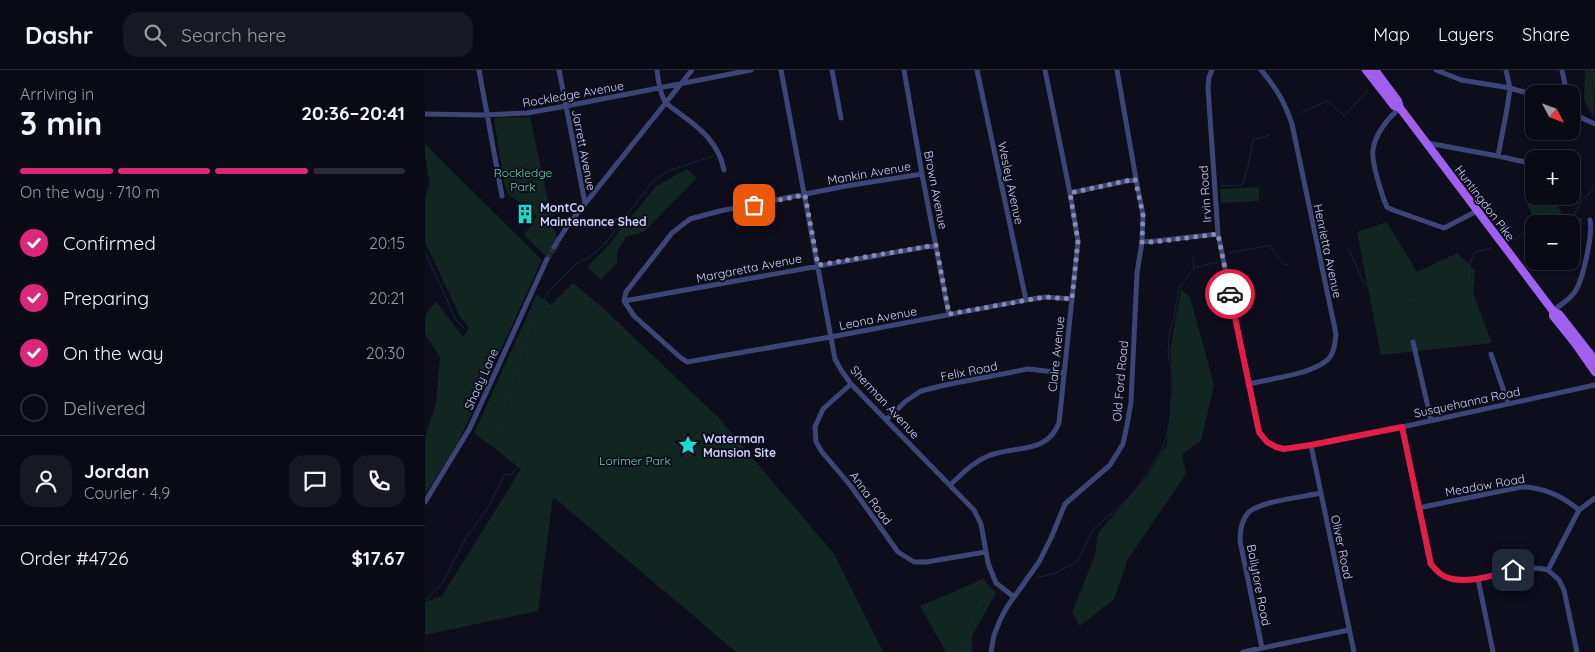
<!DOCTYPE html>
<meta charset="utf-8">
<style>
:root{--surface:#0a0a15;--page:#181822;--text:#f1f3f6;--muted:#999aa0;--line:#2a2b34;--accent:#db2777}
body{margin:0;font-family:Quicksand,sans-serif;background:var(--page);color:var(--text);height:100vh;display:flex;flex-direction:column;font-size:19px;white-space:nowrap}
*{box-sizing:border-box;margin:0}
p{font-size:16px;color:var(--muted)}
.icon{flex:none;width:28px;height:28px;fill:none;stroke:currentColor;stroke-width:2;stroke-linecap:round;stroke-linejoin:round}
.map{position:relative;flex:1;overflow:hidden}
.drawer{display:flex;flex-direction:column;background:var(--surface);width:425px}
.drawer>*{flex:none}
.needle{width:32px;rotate:131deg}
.fabs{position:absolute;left:1100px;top:15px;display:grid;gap:10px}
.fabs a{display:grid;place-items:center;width:55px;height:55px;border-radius:10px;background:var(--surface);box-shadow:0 1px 4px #0004,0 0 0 1px var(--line);font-size:25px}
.pin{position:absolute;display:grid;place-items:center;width:42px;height:42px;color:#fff;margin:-21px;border-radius:10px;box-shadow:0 2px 8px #0006}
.courier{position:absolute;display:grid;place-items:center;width:50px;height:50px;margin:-25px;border:4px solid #e11d48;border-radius:50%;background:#fff;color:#222;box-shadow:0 1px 6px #0007}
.head em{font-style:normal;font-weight:700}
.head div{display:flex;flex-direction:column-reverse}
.head{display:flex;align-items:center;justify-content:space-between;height:85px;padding:0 20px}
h1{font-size:32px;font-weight:700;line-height:38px}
.bar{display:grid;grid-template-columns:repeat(4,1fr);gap:8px 5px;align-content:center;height:60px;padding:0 20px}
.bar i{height:6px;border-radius:4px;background:var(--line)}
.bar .current{background:var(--accent)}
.bar p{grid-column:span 4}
.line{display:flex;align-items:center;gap:12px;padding:0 20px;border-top:1px solid var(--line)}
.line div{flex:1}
.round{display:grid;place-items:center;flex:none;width:52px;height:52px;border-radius:15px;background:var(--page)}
ol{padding:0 20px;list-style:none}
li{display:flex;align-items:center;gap:15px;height:55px}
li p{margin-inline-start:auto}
li .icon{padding:5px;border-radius:50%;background:var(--accent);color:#fff;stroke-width:4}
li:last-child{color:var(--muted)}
li i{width:28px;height:28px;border:2px solid var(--line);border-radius:50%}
header{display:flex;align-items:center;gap:30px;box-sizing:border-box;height:70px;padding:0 25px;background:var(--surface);border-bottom:1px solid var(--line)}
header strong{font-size:24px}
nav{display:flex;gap:28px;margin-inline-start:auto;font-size:18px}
.search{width:350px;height:45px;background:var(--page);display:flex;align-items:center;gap:12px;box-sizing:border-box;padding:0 18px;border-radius:15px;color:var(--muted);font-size:19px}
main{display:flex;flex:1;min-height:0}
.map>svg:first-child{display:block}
</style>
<header>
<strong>Dashr</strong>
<div class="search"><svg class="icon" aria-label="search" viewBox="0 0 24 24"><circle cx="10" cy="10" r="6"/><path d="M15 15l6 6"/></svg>Search here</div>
<nav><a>Map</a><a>Layers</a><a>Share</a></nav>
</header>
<main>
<section class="drawer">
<div class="head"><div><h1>3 min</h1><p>Arriving in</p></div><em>20:36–20:41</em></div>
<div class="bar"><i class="current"></i><i class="current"></i><i class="current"></i><i></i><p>On the way · 710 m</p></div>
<ol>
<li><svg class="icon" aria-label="check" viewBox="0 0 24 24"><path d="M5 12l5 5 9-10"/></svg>Confirmed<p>20:15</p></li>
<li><svg class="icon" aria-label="check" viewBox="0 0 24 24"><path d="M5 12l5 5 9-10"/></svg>Preparing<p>20:21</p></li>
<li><svg class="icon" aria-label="check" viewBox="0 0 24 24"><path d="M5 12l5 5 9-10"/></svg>On the way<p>20:30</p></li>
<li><i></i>Delivered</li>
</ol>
<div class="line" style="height:90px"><a class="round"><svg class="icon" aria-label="person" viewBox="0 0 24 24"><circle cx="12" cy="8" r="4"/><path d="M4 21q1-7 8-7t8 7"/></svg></a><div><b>Jordan</b><p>Courier · 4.9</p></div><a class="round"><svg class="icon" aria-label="chat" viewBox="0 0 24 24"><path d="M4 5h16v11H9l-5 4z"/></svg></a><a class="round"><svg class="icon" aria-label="phone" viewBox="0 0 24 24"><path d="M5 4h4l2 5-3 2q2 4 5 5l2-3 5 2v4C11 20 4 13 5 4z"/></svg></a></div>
<div class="line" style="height:65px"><div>Order #4726</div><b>$17.67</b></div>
</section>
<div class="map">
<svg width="1170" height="582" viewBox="0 0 1170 582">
<rect width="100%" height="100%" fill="#0d0d1c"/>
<path fill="#112521" d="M1160 0H1170L1169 48 1159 30Z
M105 47 129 159 135 176 125 190 99 165 112 146 83 124 79 113 69 48Z
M0 74 117 190 33 373 0 425V368L11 333 15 287 0 264V246L11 231 38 267 44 258 35 246 0 172V126L5 114 0 86Z
M262 99 272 108 219 162 201 167 192 182V193L176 210 162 197 181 178 231 116Z
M834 117V131L796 133 795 119Z
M1111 128 1130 132 1138 145 1157 148 1156 170 1150 194 1135 197 1132 191H1146V154H1112L1102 134Z
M962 152 992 202 1032 183 1050 200 1048 223 1067 273 956 285 932 162Z
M148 213 180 240 293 347 409 484 458 582H311L128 427 113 541 0 565V532L17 526 96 399 49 363 112 224 126 235Z
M756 220 765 227 789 315 776 371 757 384 761 404 703 489 689 529 655 556 647 542 670 485 673 463 722 406 742 374 748 315 745 280Z
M558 509 571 523 547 566V582H521L495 536Z"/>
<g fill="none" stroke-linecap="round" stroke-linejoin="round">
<path stroke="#112a3c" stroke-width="1" d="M875 43 903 31 919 46 943 20
M796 116 817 115 823 96 828 70 845 65
M1112 154 1129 140 1133 143 1136 152 1149 145 1156 131 1165 123 1170 115
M1089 170 1109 156
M924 180 939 213 944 217 955 215 986 231 998 232 1009 222 1033 231 1040 226 1042 214 1045 208 1043 198 1050 182 1066 178
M0 182 31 250 39 258
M804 183C818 179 831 179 844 175L859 195 864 194
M768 188 769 198
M613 507 620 506 630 503 652 492 667 461 708 424 735 383 742 366 745 348 747 306 743 281 745 259 749 248 754 218 769 198 793 192
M0 529H2L18 512 41 468 62 439 79 405 87 404 96 392 74 369 76 347 108 248 124 221 152 193 165 187 179 175 228 111 243 101 288 86
M538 582C541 560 549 537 566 521"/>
<path stroke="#2a2a3d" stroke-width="5" stroke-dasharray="5 2.5" stroke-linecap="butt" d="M122 189 129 177"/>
<path stroke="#3d4576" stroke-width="5" d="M54 0 77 126
M134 0 160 133
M232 0C233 10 235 21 239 30 242 36 250 39 254 43 275 58 294 73 299 100
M356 0 410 289 416 300 426 314 549 440 556 454 563 493 571 513 589 527
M407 0 416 48
M479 0 497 104 524 245
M552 0 601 230
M787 0 784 7 783 18 793 164 834 363 842 372 851 377 859 379 886 375 977 357 1170 315
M1011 0 1036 10 1085 18 1109 25
M1137 0 1142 24
M975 38C963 48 950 64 948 80 946 91 955 118 959 130L962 137 968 140 1019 158 1052 141
M1146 43 1170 54
M0 44 58 45 102 43 141 36 326 0
M1002 73 1073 86 1109 94
M1073 86 1082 39 1085 18 1081 0
M1146 114 1154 124
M645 123 711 109
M717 172 730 171 793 164
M129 177 143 155 267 0
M199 231 209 246 255 287 262 292 411 266 601 230 620 227 647 229
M199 231 201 222 247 163 265 149 295 141 421 116 497 104
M199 231 511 175
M1128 241C1135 235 1144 230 1149 223 1158 212 1168 163 1165 150
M988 272 1006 350
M1066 284 1083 333
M426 314 398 339 390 357 391 372 397 382 425 415 473 482 489 492H501L561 482
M823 314C844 309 892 304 905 287 910 280 910 272 911 264L867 54C859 31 852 19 836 0
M462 349 481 331 496 321 520 315 603 299 639 303
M977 357 1005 494C1010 498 1014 505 1020 507 1050 520 1089 490 1123 500L1154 440 1170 428
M886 375 929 582
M525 415C537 404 548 392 563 386 590 375 621 385 634 353L653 171 645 123 620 0
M0 432 45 358 122 189
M993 438 1096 417C1119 417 1137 426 1154 440
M1123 500 1134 510 1139 520 1152 582
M1053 509 1068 582
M837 578 815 471C815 461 816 450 824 442 837 431 878 427 896 423
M566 582 569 565 576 548 582 537 614 492 626 468 640 434 685 395 698 374 702 355 706 332 712 203 717 172 718 145 711 109 692 0
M818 582 924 560"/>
<path stroke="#9f60ef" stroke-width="8" d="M941 0 969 36 975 38
M950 0 973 31 975 38 1128 241 1134 244 1170 290
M1128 241V246L1149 272 1170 302"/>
</g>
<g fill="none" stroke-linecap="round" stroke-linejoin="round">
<path stroke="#8a8cac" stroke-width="5" stroke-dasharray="0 9" d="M329 135 380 125 393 195 511 175 524 244 620 227 647 229 653 171 645 123 710 109 718 144 717 172H730L793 164 805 224"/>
<path stroke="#e11d48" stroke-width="6" d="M805 224 834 362 842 372 851 377 859 379 886 375 977 357 1006 494C1010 499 1015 505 1021 507 1042 515 1068 505 1088 500"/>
</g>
<defs>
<symbol id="building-bare" viewBox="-9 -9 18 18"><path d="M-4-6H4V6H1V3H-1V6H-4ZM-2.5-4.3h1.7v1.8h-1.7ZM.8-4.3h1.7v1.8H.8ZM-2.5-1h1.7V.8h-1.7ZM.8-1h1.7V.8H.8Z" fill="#17dccc" stroke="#0d0d1c" stroke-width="2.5" paint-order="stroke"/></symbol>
<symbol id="sight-bare" viewBox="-9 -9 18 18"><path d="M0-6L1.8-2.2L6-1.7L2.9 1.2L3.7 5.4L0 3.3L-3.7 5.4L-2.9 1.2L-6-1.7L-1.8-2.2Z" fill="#17dccc" stroke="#0d0d1c" stroke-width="2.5" paint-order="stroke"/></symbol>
</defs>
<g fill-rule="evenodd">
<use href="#building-bare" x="86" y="130" width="28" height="28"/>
<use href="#sight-bare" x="249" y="361" width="28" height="28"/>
</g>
<g text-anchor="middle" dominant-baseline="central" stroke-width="4" stroke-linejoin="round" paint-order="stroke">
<g font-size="12" fill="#cdd0fa" stroke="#0d0d1c">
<text transform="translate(148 24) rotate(-10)">Rockledge Avenue</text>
<text transform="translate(159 80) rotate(79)">Jarrett Avenue</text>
<text transform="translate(444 103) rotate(-10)">Mankin Avenue</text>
<text transform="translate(586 113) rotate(78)">Wesley Avenue</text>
<text transform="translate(511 120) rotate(79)">Brown Avenue</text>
<text transform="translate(780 124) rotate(-94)">Irvin Road</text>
<text transform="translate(1060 133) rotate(53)">Huntingdon Pike</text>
<text transform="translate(903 181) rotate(78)">Henrietta Avenue</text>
<text transform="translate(324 198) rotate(-11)">Margaretta Avenue</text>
<text transform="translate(453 248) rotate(-11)">Leona Avenue</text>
<text transform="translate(631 284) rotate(-84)">Claire Avenue</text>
<text transform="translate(544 301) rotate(-11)">Felix Road</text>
<text transform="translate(56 309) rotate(-66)">Shady Lane</text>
<text transform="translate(695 311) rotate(-85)">Old Ford Road</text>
<text transform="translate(460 332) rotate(47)">Sherman Avenue</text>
<text transform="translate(1042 332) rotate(-12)">Susquehanna Road</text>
<text transform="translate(1060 415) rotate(-10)">Meadow Road</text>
<text transform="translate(446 428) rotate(54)">Anna Road</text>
<text transform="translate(917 477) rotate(78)">Oliver Road</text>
<text transform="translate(834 515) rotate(79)">Ballytore Road</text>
</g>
<g font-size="12" fill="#62d1a1" stroke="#0d0d1c">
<text x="98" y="102">Rockledge<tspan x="98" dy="14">Park</tspan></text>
<text x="210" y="390">Lorimer Park</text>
</g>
<g font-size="12" font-weight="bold" fill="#cdd0fa" stroke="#0d0d1c" text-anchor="start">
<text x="115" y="137">MontCo<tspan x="115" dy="14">Maintenance Shed</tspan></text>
<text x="278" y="368">Waterman<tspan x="278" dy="14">Mansion Site</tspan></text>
</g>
</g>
</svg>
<div class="fabs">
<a><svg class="needle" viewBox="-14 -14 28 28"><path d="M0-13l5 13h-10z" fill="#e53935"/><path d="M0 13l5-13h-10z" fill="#999aa0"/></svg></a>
<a>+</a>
<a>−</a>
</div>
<div class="pin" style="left:329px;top:135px;background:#ea580c"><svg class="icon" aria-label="bag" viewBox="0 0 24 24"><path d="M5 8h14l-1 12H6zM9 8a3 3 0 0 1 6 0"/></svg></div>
<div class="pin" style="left:1088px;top:500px;background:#1f2937"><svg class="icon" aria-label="home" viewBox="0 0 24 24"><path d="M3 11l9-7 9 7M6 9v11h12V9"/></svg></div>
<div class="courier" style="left:805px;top:224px"><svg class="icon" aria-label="car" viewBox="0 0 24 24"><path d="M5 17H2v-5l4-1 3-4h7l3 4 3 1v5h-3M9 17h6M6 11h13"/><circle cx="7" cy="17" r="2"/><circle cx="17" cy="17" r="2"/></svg></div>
</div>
</main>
